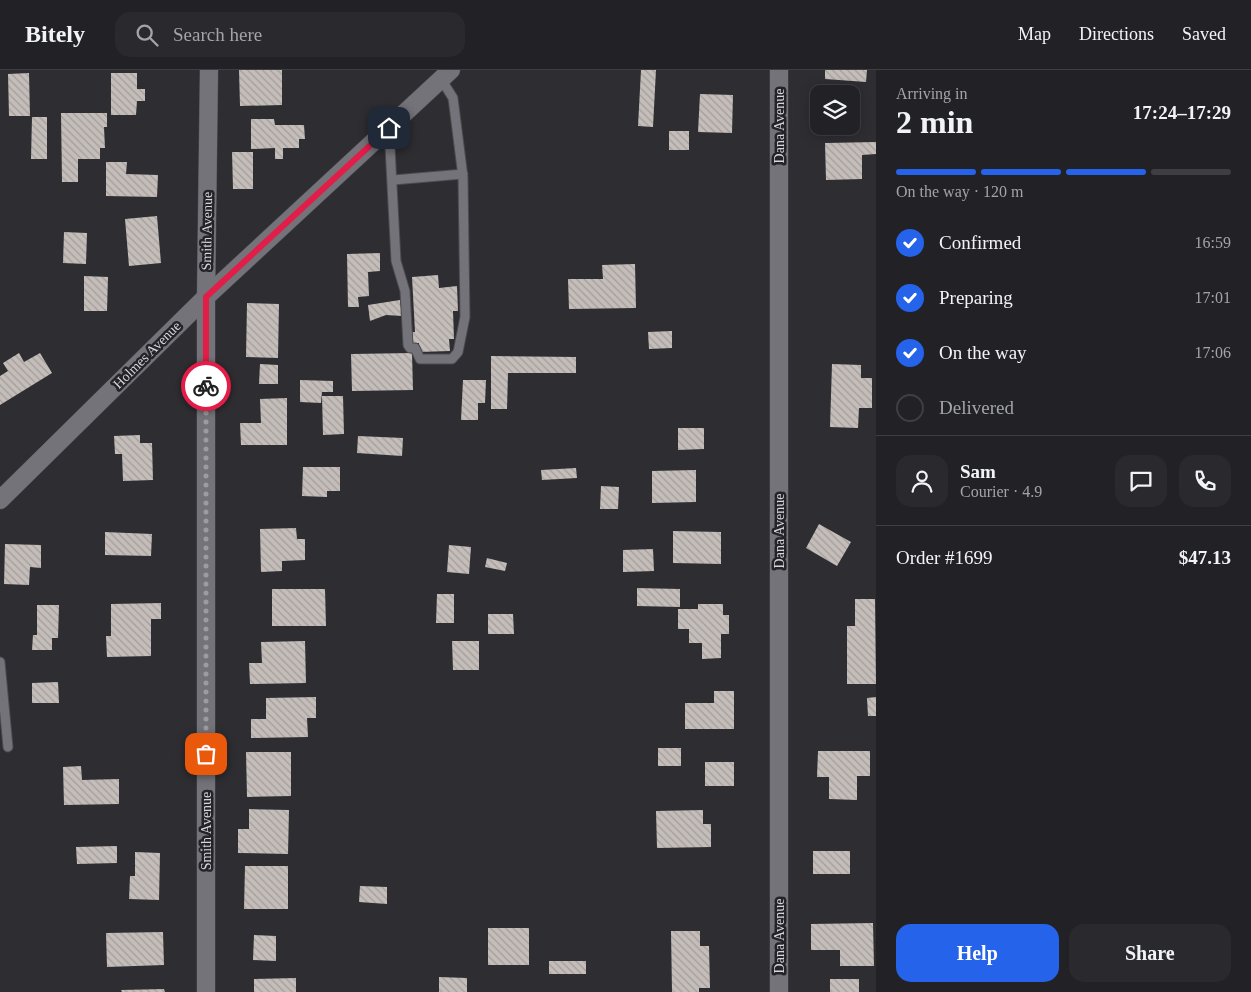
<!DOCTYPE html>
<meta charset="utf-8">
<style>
:root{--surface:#222226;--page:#2a2a2e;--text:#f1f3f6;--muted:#a2a4a7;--line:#3f3f43;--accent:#2563eb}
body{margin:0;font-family:"Times New Roman",serif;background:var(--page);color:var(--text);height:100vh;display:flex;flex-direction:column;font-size:19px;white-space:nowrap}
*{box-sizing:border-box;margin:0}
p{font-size:16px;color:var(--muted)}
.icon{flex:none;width:28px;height:28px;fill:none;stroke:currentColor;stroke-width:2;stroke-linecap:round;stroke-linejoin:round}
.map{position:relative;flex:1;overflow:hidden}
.panel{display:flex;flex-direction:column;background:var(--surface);width:375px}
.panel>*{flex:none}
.fabs{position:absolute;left:810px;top:15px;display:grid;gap:10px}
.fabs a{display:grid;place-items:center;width:50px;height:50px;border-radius:10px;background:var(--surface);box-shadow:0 2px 12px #0003,0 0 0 1px var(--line);font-size:25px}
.pin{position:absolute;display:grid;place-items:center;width:42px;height:42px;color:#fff;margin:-21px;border-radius:10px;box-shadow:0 2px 8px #0006}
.courier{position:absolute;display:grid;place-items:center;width:50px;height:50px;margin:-25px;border:4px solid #e11d48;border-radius:50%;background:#fff;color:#222;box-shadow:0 1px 6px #0007}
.headline em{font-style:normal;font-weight:600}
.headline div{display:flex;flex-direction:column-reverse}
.headline{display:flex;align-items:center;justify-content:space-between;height:85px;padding:0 20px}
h1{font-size:32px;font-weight:600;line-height:38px}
.bar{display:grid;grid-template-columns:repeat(4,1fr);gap:8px 5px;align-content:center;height:60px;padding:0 20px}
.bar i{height:6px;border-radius:4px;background:var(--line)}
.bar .selected{background:var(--accent)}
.bar p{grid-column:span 4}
.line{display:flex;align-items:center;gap:12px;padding:0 20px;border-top:1px solid var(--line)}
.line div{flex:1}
.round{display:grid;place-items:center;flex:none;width:52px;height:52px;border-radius:15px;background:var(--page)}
ol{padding:0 20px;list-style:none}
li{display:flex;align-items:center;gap:15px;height:55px}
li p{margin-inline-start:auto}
li .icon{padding:5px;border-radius:50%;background:var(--accent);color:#fff;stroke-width:4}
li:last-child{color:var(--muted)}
li i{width:28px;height:28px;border:2px solid var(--line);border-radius:50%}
.cta{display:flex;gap:10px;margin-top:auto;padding:10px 20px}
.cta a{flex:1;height:58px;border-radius:15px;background:var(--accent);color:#fff;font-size:20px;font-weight:600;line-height:58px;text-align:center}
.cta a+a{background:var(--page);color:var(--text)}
header{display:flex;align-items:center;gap:30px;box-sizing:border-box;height:70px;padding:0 25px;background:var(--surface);border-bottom:1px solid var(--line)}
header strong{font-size:24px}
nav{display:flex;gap:28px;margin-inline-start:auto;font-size:18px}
.search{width:350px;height:45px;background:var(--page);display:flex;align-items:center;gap:12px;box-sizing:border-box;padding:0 18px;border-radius:15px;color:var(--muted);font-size:19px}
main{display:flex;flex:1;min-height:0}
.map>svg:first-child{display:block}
</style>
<header>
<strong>Bitely</strong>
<div class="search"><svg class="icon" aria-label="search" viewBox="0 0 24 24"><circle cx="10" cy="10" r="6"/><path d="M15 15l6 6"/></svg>Search here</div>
<nav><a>Map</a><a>Directions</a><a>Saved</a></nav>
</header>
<main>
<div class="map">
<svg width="876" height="922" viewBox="0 0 876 922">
<defs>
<pattern id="building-back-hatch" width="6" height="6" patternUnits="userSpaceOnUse" patternTransform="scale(1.25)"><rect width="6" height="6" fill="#c4bdb9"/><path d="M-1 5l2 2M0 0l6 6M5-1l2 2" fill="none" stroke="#a39e9b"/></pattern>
</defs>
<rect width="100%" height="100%" fill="#2d2d32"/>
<path fill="url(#building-back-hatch)" d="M239 0H282V35L240 36Z
M641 0H656L653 57 638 56Z
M825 0H867L866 12 825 9Z
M29 3 30 46H9L8 4Z
M111 3H137V19H145V31H137L136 45H111Z
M700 24 733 25 732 63 698 62Z
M61 43H107V57H104L105 78H100V89H78V112H62Z
M32 47H47V89H31Z
M251 49H274L275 55H304L305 69H299V78H283V89H275V78L251 79Z
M669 61H689V80H669Z
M876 72V84L862 85V109L826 110 825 73Z
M232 82H253V119H233Z
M106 92H127L126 104 158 105 157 127 106 126Z
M157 146 161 193 129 196 125 149Z
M64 162 87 163 86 194 63 193Z
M380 183V201L368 202 369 226 358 227 359 237H348L347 184Z
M635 194 636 238 569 239 568 209H603L602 195Z
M438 205 439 218 457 216 458 241H453L454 269H449L450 281 419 282V273H412V262H415L412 207Z
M84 206 108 207 107 241H84Z
M400 230 402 246 386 245 370 251 368 235Z
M247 233 279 234 278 288 246 287Z
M672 261V278L649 279 648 262Z
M19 283 24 292 40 283 52 303 0 335V306L8 301 3 293Z
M412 283 413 320 352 321 351 284Z
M491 286 576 287V303H508L507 339H491Z
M260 294 278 295V314H259Z
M832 294 861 295V308H872V338H859L858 358 830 357Z
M300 310 333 311V322H322L321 333 300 332Z
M463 310H486L485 333H478V350H461Z
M322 326H343L344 364 323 365Z
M287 328V375H241L240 353H261L260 329Z
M678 358H704V379L678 380Z
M140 365V373H152L153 410 123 411 122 384H115L114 366Z
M358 366 403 368 402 386 357 383Z
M303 397H340V421H327V427L302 426Z
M576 398 577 408 542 410 541 400Z
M696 400V432L652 433V401Z
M601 416 619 417 618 439H600Z
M819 454 851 472 837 496 806 478Z
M296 458 297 469H305V490L282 491V501L261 502 260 459Z
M673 461 721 462V494L673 493Z
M105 462 152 464 151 486 105 485Z
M5 474 41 475V498L30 497 29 515 4 514Z
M449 475 471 477 469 504 447 502Z
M653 479 654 501 623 502V480Z
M487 488 507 493 505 501 485 497Z
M637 518 680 519V537L637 536Z
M272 519H325L326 556H272Z
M437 524H454V553H436Z
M855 529H875L876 614H847V556H855Z
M161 533V549H151V586L107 587 106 566H111V534Z
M698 534H723V545H729V564H721V588L702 589V573H689V559H678V539H698Z
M37 535H59L58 568H52V580H32L33 565H37Z
M488 544H513L514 564H488Z
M305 571 306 613 250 614 249 593H262L261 572Z
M452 571H479V600H453Z
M58 612 59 633H32V613Z
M714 621H734V659H685V633H714Z
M316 627V648H307L308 667 251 668V649H266V628Z
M876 627V646H868L867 628Z
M658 678H681V696H658Z
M818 681H870V706H857V730L829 729V707H817Z
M246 682H291V726L247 727Z
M705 692H734V716H705Z
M81 696 82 710 119 709V734L64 735 63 697Z
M249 739 289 740 288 784 238 783V759H249Z
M703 740V754H711V777L657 778 656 741Z
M117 776V793L77 794 76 777Z
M813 781H850V804H813Z
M135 782 160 783 159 830 129 829 130 806H135Z
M245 796H288V839H244Z
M360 816 387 817V834L359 832Z
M873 853 874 896H840V880H811V854Z
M488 858H529V895H488Z
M671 861H700V876H709L710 918H699V922H672Z
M163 862 164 895 107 897 106 863Z
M254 865 276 866V891L253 890Z
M549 891H586V904H549Z
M439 907 467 908V922H439Z
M296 908V922H254V909Z
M830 909H859V922H830Z
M164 919 165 922H122L121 920Z"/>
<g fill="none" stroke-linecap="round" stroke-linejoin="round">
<defs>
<path id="service" d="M389 58 396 191 405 221 408 275 410 278H415L420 289H452L458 282 465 247 463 107 453 28 441 9
M393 110 463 104
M0 592 8 677"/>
<path id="minor" d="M779 0V922
M0 430 206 227 451 0
M206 922V227L209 0"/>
</defs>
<use href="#service" stroke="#4b4b50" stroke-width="11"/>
<use href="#minor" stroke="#4b4b50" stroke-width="19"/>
<use href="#service" stroke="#737379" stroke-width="9"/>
<use href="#minor" stroke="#737379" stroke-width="18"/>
</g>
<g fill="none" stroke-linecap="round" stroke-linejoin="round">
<path stroke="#9c9ca0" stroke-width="5" stroke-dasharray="0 9" d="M206 316V684"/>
<path stroke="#e11d48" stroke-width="6" d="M206 316V227L389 58"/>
</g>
<g text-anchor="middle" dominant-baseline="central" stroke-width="5" stroke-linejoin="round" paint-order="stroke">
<g font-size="14" fill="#d7d7db" stroke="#232328">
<text transform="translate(779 56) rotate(-90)">Dana Avenue</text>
<text transform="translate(207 161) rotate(-89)">Smith Avenue</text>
<text transform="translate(147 285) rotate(-45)">Holmes Avenue</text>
<text transform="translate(779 461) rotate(-90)">Dana Avenue</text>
<text transform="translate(206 761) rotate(-90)">Smith Avenue</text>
<text transform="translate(779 866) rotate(-90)">Dana Avenue</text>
</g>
</g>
</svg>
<div class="fabs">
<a><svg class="icon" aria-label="layers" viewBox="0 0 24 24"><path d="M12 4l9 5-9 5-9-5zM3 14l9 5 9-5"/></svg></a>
</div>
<div class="pin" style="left:206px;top:684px;background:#ea580c"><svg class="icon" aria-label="bag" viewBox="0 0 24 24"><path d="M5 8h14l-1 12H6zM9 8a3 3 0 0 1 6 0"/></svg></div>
<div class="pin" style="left:389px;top:58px;background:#1f2937"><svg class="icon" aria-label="home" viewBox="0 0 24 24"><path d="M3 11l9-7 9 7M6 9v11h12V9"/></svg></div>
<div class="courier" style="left:206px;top:316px"><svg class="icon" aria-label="bike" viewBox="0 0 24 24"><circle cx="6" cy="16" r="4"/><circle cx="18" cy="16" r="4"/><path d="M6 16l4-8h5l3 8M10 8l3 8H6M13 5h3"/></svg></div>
</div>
<section class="panel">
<div class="headline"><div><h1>2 min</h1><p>Arriving in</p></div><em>17:24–17:29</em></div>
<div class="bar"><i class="selected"></i><i class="selected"></i><i class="selected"></i><i></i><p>On the way · 120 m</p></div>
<ol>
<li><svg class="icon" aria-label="check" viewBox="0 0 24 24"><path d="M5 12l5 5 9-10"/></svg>Confirmed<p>16:59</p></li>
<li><svg class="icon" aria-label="check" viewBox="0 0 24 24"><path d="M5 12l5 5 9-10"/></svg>Preparing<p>17:01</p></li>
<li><svg class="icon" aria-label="check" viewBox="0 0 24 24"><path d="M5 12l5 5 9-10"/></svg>On the way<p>17:06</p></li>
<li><i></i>Delivered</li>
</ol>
<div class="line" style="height:90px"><a class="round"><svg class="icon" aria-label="person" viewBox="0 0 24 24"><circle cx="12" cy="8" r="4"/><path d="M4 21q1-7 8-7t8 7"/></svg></a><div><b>Sam</b><p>Courier · 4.9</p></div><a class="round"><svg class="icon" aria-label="chat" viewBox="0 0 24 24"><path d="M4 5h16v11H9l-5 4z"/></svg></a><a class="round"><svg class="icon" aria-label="phone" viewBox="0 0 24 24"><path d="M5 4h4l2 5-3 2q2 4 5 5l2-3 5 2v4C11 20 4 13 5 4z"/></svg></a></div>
<div class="line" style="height:65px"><div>Order #1699</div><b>$47.13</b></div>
<div class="cta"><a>Help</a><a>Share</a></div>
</section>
</main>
